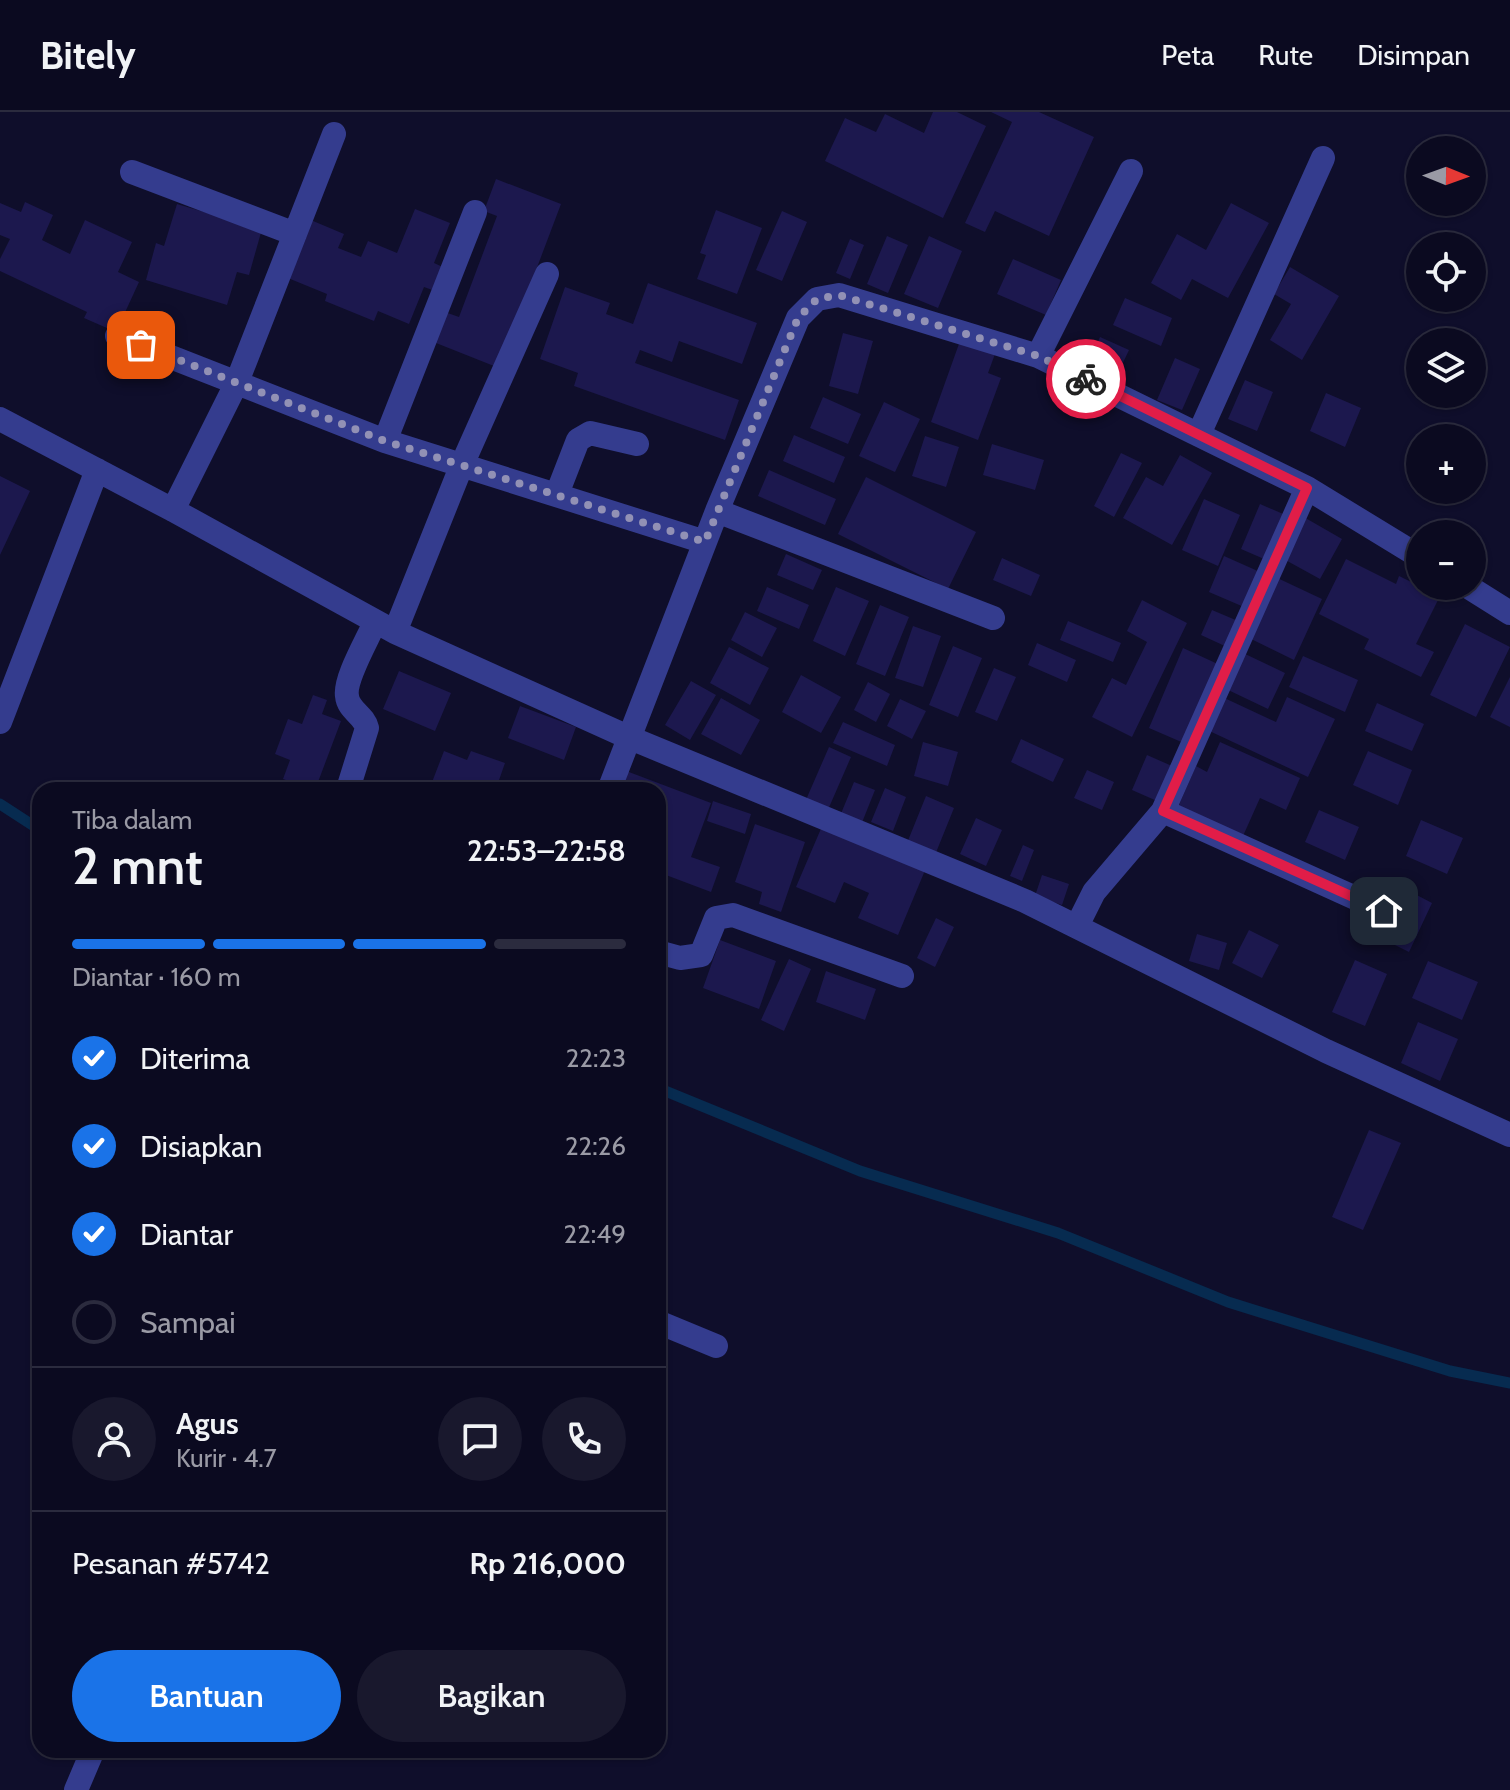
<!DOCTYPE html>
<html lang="id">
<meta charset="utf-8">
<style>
:root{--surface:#0b0a20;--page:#19182d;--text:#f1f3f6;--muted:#9a9aa5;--line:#2b2b3e;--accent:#1a73e8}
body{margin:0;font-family:Cabin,sans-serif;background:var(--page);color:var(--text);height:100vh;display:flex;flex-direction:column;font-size:30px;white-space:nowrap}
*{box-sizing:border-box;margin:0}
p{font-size:26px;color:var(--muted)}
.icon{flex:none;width:44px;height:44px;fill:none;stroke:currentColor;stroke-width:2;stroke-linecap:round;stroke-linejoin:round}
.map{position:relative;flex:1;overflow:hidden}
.sheet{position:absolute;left:32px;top:670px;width:634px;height:976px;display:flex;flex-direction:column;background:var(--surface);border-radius:24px;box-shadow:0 2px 6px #0004,0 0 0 2px var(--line)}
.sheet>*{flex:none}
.needle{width:52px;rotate:91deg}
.buttons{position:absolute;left:1406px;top:24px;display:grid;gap:16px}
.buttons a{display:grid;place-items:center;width:80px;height:80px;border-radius:50%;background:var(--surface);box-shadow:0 2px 6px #0004,0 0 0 2px var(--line);font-size:40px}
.pin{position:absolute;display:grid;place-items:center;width:68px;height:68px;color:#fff;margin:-34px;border-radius:16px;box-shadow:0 4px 12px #0006}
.courier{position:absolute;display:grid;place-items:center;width:80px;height:80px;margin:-40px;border:6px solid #e11d48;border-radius:50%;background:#fff;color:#222;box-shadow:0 2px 10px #0007}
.summary em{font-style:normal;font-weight:600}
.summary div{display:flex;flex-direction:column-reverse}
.summary{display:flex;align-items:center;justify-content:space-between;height:136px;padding:0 40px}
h1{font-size:52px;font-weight:600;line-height:60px}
.bar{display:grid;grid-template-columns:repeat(4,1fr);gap:12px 8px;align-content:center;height:96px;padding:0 40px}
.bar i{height:10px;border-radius:6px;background:var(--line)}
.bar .selected{background:var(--accent)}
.bar p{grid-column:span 4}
.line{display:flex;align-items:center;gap:20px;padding:0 40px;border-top:2px solid var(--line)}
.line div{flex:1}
.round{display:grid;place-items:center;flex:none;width:84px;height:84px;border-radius:42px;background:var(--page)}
ol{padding:0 40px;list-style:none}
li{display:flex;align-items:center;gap:24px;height:88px}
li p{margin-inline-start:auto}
li .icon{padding:8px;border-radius:50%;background:var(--accent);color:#fff;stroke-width:4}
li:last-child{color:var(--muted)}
li i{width:44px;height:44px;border:4px solid var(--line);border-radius:50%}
.button{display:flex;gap:16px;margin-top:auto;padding:16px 40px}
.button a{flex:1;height:92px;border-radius:48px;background:var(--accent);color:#fff;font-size:32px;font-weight:600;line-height:92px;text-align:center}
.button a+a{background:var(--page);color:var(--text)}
header{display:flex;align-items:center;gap:48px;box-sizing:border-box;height:112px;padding:0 40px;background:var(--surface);border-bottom:2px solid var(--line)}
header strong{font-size:38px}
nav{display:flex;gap:44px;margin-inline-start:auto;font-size:28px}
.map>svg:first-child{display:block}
</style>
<header>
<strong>Bitely</strong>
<nav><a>Peta</a><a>Rute</a><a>Disimpan</a></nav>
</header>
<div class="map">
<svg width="1510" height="1678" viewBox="0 0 1510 1678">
<rect width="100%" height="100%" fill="#0f0e2b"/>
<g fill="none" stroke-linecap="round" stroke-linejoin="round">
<path stroke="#072b50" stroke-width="11" d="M0 692 40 718
M658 976 860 1059 1058 1121 1228 1190 1450 1259 1510 1271"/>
</g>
<path fill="#1c184e" d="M933 0H957L986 14 943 106 825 49 845 6 876 20 885 2 924 21Z
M991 0H1039L1094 25 1049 124 995 99 985 120 965 111 1012 10Z
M496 67 561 92 499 256 431 229 442 199 459 205 497 104 484 99Z
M25 90 53 103 42 128 70 142 85 108 132 130 118 160 139 170 116 220 84 206 87 200 0 159V147L10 127 0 123V91L21 100Z
M1231 91 1269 111 1228 186 1192 167 1181 188 1151 171 1177 122 1206 138Z
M177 92 262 117 249 163 237 160 227 193 146 168 156 131 164 134Z
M415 97 450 111 434 151 447 157 438 180 424 175 409 212 378 199 374 209 325 189 327 182 283 164 306 106 344 122 338 136 361 145 368 129 397 141Z
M716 98 762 116 737 182 697 167 706 143 700 141Z
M782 99 807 110 782 169 756 158Z
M887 124 908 133 888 181 867 172Z
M929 124 962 139 938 196 904 182Z
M850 127 864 133 850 167 836 161Z
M1013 147 1061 168 1046 203 997 182Z
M1290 155 1339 184 1302 248 1270 228 1291 192 1274 182Z
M648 171 757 211 742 252 679 229 672 250 640 238 635 251 739 288 725 328 574 274 578 261 540 247 565 175 610 191 606 202 633 212Z
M1125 186 1172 206 1161 234 1113 213Z
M843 221 873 229 858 282 829 274Z
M1100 225 1129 238 1119 259 1090 247Z
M960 229 995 242 988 261 1001 266 978 328 931 310Z
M1175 246 1200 257 1182 298 1157 288Z
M1245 268 1273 280 1257 319 1228 307Z
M1326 281 1361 296 1345 335 1310 319Z
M823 285 861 302 848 332 810 316Z
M884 290 920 307 895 360 859 344Z
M794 323 845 345 834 371 783 349Z
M925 324 959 335 946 375 912 364Z
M992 332 1044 348 1035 378 983 363Z
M1121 341 1142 351 1114 405 1094 394Z
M1180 343 1212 361 1172 433 1123 406 1146 365 1163 374Z
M769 358 836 387 825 413 758 384Z
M0 364 30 379 0 443Z
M866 365 976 420 948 477 838 422Z
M1204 387 1240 403 1218 454 1182 438Z
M1260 392 1290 405 1271 450 1241 437Z
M1302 404 1342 427 1320 467 1280 445Z
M786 442 822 458 813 478 777 463Z
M1224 444 1260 460 1244 495 1209 480Z
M1002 446 1040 463 1031 484 993 468Z
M1346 447 1396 472 1399 464 1440 484 1416 532 1434 540 1421 565 1364 537 1369 527 1319 502Z
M1271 463 1322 487 1294 548 1243 523Z
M767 475 809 493 799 517 757 499Z
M836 475 869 489 845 544 813 529Z
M1142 488 1187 511 1132 625 1092 605 1112 566 1126 573 1147 530 1127 519Z
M880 493 909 505 885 564 856 552Z
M1212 498 1238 509 1227 535 1201 523Z
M745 500 777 516 762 545 731 528Z
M1068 509 1121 531 1113 550 1060 528Z
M1465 512 1510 535 1476 605 1430 583Z
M913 514 941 524 923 575 895 566Z
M1037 531 1076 548 1067 570 1028 553Z
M953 534 982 546 958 605 929 593Z
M729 535 769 556 750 593 710 571Z
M1183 536 1220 553 1186 632 1149 616Z
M1241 540 1285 561 1268 597 1224 576Z
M1303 544 1358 568 1345 600 1289 575Z
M994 556 1016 565 997 609 975 600Z
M399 559 451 581 435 619 383 597Z
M801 563 841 585 821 621 782 600Z
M1510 565V615L1490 605Z
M691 569 716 583 690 628 665 613Z
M868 570 890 582 876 610 854 598Z
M313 583 327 588 322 602 341 609 315 678 283 667 290 648 275 642 288 607 302 612Z
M1218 583 1276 610 1287 585 1335 607 1308 665 1203 616Z
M721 586 760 608 741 643 701 622Z
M900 587 926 599 912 627 887 614Z
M1377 591 1424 612 1412 639 1365 619Z
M520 594 576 615 564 648 508 626Z
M843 610 895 633 887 654 833 631Z
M1021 627 1064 647 1053 670 1011 650Z
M923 630 958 640 948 674 914 664Z
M1220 630 1300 666 1286 698 1260 686 1243 724 1178 695 1196 654 1207 660Z
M829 635 851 645 827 700 805 690Z
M444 639 467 648 471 639 505 651 498 671 515 678H429Z
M1368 639 1412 658 1398 693 1353 673Z
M1147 643 1172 654 1157 689 1132 678Z
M621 657 711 691 691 745 720 755 711 780 658 760V678H614Z
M1087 658 1114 670 1102 698 1074 686Z
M854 670 875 678 861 713 840 704Z
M885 676 906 685 893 719 871 710Z
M926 684 954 696 935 743 907 731Z
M713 689 751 702 745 722 707 709Z
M1319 698 1359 715 1345 748 1305 730Z
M976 706 1002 718 986 754 960 742Z
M1421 708 1463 726 1447 762 1406 744Z
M755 712 805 730 781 800 759 792 762 780 735 770Z
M823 712 926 756 898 823 858 806 869 781 844 770 835 791 796 775Z
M1023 733 1034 738 1022 769 1010 764Z
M1042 763 1069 772 1062 793 1035 784Z
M1411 780 1432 791 1409 840 1387 829Z
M936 806 954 815 935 855 917 846Z
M1249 818 1279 833 1262 866 1232 851Z
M1197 822 1227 831 1219 858 1189 849Z
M720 828 776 849 759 897 703 876Z
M789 847 811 857 784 919 761 908Z
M1355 848 1387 862 1365 914 1332 900Z
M1428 849 1478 870 1462 908 1412 886Z
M826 859 876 877 865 908 816 890Z
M1418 910 1458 927 1440 969 1401 951Z
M1369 1018 1401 1031 1363 1118 1332 1105Z"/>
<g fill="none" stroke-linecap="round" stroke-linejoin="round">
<path stroke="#343c8e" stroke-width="24" d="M132 60 295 122
M117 224 385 329 705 430
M1038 244 1131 59
M0 307 173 398 395 520 628 625 1025 789 1326 939 1510 1023
M1199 322 1323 46
M385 329 475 100
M557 382 578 328 590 321 637 332
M173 398 237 270 334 22
M717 399 993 506
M1467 474 1510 501
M395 520 461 355 547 162
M0 610 97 358
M348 677 367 616C364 603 348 598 347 584 344 567 368 527 375 510
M609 678 717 399 798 206 817 187 839 183 1038 244 1307 376 1420 445
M1163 699 1384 799
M1077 814 1094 780 1163 699 1307 376
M658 840 680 846 701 843 716 806 733 803 902 864
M658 1210 716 1234
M76 1678 93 1638"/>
</g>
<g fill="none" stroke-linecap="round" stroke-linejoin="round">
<path stroke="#9291b5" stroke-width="8" stroke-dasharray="0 14.4" d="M141 233 385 329 705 430 798 206 817 187 839 183 1038 244 1086 267"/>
<path stroke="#e11d48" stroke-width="10" d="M1086 267 1307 376 1163 699 1384 799"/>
</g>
</svg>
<div class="buttons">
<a><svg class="needle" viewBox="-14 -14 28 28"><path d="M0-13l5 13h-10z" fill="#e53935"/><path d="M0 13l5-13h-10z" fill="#9a9aa5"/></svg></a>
<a><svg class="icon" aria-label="locate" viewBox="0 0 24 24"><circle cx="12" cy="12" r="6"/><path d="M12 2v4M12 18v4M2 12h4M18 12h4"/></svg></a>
<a><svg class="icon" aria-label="layers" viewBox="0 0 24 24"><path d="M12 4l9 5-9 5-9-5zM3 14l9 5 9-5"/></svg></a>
<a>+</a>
<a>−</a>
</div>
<div class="pin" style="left:141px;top:233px;background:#ea580c"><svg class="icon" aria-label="bag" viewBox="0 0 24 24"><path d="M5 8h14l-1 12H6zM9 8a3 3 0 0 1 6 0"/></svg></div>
<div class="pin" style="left:1384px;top:799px;background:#1f2937"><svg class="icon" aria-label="home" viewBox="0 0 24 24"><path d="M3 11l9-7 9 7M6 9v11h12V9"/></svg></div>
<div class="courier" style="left:1086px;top:267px"><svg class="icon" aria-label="bike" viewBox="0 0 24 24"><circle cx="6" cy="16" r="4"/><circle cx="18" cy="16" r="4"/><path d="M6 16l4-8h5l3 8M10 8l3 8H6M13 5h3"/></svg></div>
<section class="sheet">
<div class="summary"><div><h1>2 mnt</h1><p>Tiba dalam</p></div><em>22:53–22:58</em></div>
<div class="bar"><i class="selected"></i><i class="selected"></i><i class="selected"></i><i></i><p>Diantar · 160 m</p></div>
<ol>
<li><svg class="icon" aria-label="check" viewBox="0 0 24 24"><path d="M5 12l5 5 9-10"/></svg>Diterima<p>22:23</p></li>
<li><svg class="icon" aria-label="check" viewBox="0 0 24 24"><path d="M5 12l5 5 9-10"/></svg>Disiapkan<p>22:26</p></li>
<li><svg class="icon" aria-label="check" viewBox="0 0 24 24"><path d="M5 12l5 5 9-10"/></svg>Diantar<p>22:49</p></li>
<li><i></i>Sampai</li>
</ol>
<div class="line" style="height:144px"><a class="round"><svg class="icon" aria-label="person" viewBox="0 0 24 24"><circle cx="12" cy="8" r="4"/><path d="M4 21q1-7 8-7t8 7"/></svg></a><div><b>Agus</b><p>Kurir · 4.7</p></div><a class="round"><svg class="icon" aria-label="chat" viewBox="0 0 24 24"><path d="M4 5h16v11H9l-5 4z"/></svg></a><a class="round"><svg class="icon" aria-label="phone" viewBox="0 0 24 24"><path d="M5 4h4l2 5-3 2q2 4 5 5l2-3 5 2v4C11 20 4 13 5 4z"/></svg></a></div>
<div class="line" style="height:104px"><div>Pesanan #5742</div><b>Rp 216,000</b></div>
<div class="button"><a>Bantuan</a><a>Bagikan</a></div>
</section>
</div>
